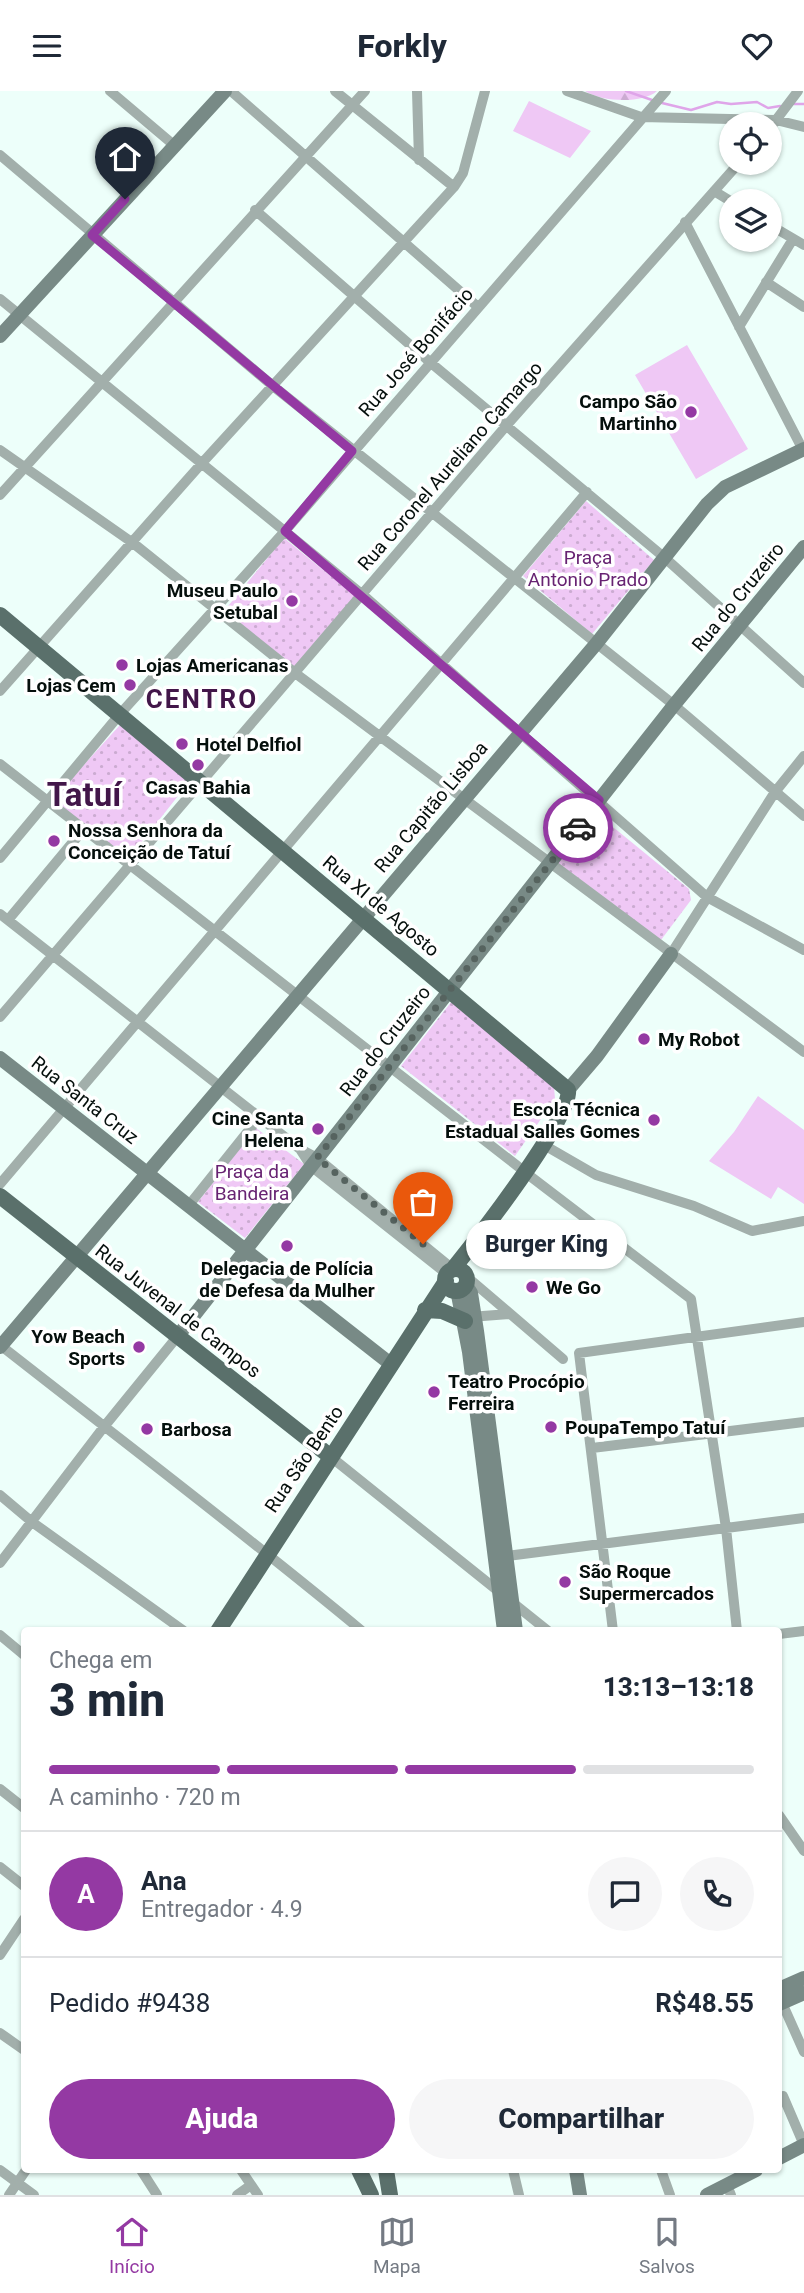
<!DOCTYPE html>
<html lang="pt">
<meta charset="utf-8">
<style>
:root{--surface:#fff;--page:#f6f6f7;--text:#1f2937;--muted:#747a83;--line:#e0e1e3;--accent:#9439a3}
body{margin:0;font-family:Roboto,sans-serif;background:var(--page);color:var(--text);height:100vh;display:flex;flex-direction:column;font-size:26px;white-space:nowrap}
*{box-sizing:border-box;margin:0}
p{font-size:23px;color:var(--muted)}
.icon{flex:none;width:38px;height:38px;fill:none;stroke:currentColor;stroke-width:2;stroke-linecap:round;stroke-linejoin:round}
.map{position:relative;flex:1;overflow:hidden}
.side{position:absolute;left:21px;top:1536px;width:761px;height:546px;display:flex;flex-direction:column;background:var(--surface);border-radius:7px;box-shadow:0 2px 5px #0004}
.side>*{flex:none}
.fabs{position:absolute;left:719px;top:21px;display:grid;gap:14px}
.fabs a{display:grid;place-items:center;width:63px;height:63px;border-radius:50%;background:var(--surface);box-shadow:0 2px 5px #0004;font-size:35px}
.pin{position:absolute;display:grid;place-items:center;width:60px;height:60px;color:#fff;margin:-72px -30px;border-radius:50% 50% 50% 0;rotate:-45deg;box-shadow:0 0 7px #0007}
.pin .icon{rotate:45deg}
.courier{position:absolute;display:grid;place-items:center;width:70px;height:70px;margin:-35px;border:5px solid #9439a3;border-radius:50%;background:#fff;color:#222;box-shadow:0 2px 9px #0007}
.bubble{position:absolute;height:49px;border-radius:24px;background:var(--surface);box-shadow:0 2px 5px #0004;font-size:23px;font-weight:800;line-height:49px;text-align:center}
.headline em{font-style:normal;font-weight:800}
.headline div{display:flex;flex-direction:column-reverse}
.headline{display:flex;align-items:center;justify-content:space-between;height:119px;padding:0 28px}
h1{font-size:46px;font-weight:800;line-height:52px}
.bar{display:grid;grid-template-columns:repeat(4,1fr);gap:10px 7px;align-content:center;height:84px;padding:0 28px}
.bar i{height:9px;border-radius:5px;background:var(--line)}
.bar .selected{background:var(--accent)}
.bar p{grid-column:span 4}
.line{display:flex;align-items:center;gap:18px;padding:0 28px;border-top:2px solid var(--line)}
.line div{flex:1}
.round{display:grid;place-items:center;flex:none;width:74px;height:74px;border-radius:37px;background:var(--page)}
.primary-button{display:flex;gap:14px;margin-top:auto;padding:14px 28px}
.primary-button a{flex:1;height:80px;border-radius:42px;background:var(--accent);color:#fff;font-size:28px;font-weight:800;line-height:80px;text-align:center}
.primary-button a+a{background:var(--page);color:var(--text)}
header{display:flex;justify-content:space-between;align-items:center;height:91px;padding:0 28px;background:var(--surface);font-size:32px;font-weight:800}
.tabs{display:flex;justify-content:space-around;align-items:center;height:98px;border-top:2px solid var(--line);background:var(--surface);font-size:19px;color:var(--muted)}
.tabs a{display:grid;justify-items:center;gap:4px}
.tabs .selected{color:var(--accent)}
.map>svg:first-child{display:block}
</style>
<header><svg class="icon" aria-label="menu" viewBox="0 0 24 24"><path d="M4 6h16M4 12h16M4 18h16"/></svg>Forkly<svg class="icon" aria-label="heart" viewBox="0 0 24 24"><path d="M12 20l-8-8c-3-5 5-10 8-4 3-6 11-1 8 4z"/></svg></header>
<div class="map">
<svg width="804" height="2104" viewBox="0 0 804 2104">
<defs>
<pattern id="forest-firs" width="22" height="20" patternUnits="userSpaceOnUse" patternTransform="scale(1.75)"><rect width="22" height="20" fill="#efc8f5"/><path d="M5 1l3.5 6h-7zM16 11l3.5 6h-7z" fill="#cbabd1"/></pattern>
<pattern id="park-dots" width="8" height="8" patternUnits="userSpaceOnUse" patternTransform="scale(1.75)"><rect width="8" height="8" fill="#efc8f5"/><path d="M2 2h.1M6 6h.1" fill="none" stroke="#cbabd1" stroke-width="1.8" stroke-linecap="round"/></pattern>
</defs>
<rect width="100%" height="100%" fill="#edfffa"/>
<path fill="#efc8f5" d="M529 10 591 40 570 67 513 40Z
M687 254 748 358 696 388 635 284Z
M758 1005 804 1039V1113L778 1096 771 1108 709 1070 734 1041Z"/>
<path fill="url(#forest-firs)" d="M585 0H657C643 13 601 11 585 0Z"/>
<path fill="url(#park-dots)" d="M586 410 654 469 592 543 523 485Z
M284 447 355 505 295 577 224 520Z
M120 634 189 691 126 771 52 709Z
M597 723 689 798 691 809 661 849 558 772Z
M452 910 554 996 555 1008 515 1065 401 975Z
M256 1037 304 1073 245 1147 198 1111Z"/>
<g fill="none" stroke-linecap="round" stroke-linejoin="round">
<path stroke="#dfa5e9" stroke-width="2.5" d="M626 0 652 9
M662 12 691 19 717 11 731 13 757 11 768 17 780 15
M794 13H804"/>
<path stroke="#a2afab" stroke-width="10" d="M110 0 175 55
M231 0 478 216
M335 0 454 96
M417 0 419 69
M567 0 641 26 776 29 804 36
M770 37 798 0
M0 64 273 295 674 614 804 725
M714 100 732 111
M255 119 431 272 665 467 804 592
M685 131 803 359
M770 134 804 154
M766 191 804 216
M0 208 363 504 707 806 804 859
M739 236 793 148
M0 359 133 452 295 582 804 961
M0 404 365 0
M0 600 202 372 454 96 463 82 485 0
M0 673 520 1077
M0 767 120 623 285 440 666 0
M0 823 300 1058 317 1067 453 1178
M8 829 83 739
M671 863 775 701 804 665
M0 926 506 335 739 72
M544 1054 596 1084 694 1115 752 1140 804 1130
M300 1058 311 1075 447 1183
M526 1082 691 1208 726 1437 737 1540
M0 1093 587 401
M189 1114 261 1024
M466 1185 563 1268
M470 1226 509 1223
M0 1254C121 1349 244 1442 362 1540
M592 1357 804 1331
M331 1366 548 1540
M0 1404 32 1431 184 1540
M507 1465 804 1427
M0 1472 103 1337 177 1246
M613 1540 579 1262 804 1231
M779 1543 804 1540
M0 1544 24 1564
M0 1698 24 1717
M779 1724 804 1760
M0 1776 24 1795
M0 1864 24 1828
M779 1905 804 1961
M0 1942 24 1959
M783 2005 804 2054
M0 2079 34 2104
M141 2079 157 2104
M241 2079 258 2104
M513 2079 519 2104
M661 2079 670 2104
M727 2094 731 2104
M9 2104 26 2079
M237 2104 251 2094"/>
<path stroke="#788a86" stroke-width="14" d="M0 245 225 0
M0 967 392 1274
M568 999 597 965 671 863
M466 1194 471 1202 477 1240 516 1540
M457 1199 469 1261 504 1540
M177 1246 674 614 804 456
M0 1256 596 553 707 413 725 396 804 358
M779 1898 804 1887
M779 1913 804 1902
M779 2067 804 2054
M576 2079 580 2104
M707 2104 756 2079"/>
<path stroke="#5a706b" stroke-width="16" d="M0 524 568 999
M0 1105 331 1366
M453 1178C473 1153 574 1024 568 999
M445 1189a11 11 0 1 1 22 0a11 11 0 1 1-22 0Z
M425 1219 442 1220 465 1230
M218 1540 446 1190
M359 2079 371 2104
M386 2079 390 2104"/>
</g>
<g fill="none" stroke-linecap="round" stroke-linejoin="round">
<path stroke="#56635f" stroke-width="7" stroke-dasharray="0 12.6" d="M423 1153 317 1067 578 737"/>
<path stroke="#9439a3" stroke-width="9" d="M125 108 92 144 352 360 285 440 599 709 578 737"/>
</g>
<g fill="#9439a3" stroke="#fff" stroke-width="2.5">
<circle cx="691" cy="321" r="7"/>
<circle cx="292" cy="510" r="7"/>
<circle cx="122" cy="574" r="7"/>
<circle cx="130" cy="594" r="7"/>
<circle cx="182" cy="653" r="7"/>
<circle cx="198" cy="674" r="7"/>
<circle cx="54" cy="750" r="7"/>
<circle cx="644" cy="948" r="7"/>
<circle cx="654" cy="1029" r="7"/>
<circle cx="318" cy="1038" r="7"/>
<circle cx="287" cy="1155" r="7"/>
<circle cx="532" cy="1196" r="7"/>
<circle cx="139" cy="1256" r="7"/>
<circle cx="434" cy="1301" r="7"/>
<circle cx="551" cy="1336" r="7"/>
<circle cx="147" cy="1338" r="7"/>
<circle cx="565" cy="1491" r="7"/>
</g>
<g text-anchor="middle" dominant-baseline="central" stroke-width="7" stroke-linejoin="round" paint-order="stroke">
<g font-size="19" fill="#050f0c" stroke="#fff">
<text transform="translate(416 261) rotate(-49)">Rua José Bonifácio</text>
<text transform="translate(450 375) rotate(-49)">Rua Coronel Aureliano Camargo</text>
<text transform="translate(738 506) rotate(-51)">Rua do Cruzeiro</text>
<text transform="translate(431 716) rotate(-50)">Rua Capitão Lisboa</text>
<text transform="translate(381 815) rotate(40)">Rua XI de Agosto</text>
<text transform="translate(385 950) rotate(-52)">Rua do Cruzeiro</text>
<text transform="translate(85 1009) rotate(38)">Rua Santa Cruz</text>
<text transform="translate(178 1220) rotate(38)">Rua Juvenal de Campos</text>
<text transform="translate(304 1368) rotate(-56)">Rua São Bento</text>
</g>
<g font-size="19" font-weight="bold" fill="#050f0c" stroke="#fff" text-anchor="start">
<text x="677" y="310" text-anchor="end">Campo São<tspan x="677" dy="22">Martinho</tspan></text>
<text x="278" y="499" text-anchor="end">Museu Paulo<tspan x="278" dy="22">Setubal</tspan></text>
<text x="136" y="574">Lojas Americanas</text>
<text x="116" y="594" text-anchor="end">Lojas Cem</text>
<text x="196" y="653">Hotel Delfiol</text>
<text x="198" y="696" text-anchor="middle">Casas Bahia</text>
<text x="68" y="739">Nossa Senhora da<tspan x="68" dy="22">Conceição de Tatuí</tspan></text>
<text x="658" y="948">My Robot</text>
<text x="640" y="1018" text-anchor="end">Escola Técnica<tspan x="640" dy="22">Estadual Salles Gomes</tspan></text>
<text x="304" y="1027" text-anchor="end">Cine Santa<tspan x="304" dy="22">Helena</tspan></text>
<text x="287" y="1177" text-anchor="middle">Delegacia de Polícia<tspan x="287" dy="22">de Defesa da Mulher</tspan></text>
<text x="546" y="1196">We Go</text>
<text x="125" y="1245" text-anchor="end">Yow Beach<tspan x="125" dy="22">Sports</tspan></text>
<text x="448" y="1290">Teatro Procópio<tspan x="448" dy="22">Ferreira</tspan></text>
<text x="565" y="1336">PoupaTempo Tatuí</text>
<text x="161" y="1338">Barbosa</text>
<text x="579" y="1480">São Roque<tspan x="579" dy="22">Supermercados</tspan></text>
</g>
<g font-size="19" fill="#672372" stroke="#fff">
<text x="588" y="466">Praça<tspan x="588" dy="22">Antonio Prado</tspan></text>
<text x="252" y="1080">Praça da<tspan x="252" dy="22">Bandeira</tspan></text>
</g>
<g font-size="26" font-weight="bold" letter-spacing="2" fill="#421649" stroke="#fff">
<text x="202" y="608">CENTRO</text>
</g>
<g font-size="33" font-weight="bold" fill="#421649" stroke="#fff">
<text x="84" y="703">Tatuí</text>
</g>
</g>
</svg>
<div class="fabs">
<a><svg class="icon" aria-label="locate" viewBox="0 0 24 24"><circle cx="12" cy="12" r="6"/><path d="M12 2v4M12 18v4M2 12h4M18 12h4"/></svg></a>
<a><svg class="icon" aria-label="layers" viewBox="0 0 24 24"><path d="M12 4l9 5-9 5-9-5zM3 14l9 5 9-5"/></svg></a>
</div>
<div class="pin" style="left:423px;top:1153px;background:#ea580c"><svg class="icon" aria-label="bag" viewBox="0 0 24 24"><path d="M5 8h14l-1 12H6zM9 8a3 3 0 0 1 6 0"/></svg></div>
<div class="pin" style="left:125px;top:108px;background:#1f2937"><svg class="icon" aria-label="home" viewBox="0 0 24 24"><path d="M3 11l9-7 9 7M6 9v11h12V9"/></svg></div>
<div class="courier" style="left:578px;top:737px"><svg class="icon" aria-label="car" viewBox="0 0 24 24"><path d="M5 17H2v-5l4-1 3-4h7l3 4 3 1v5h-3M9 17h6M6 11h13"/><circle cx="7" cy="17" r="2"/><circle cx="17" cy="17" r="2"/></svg></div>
<div class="bubble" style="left:466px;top:1129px;width:161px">Burger King</div>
<section class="side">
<div class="headline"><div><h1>3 min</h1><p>Chega em</p></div><em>13:13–13:18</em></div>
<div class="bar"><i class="selected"></i><i class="selected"></i><i class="selected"></i><i></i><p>A caminho · 720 m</p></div>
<div class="line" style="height:126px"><b class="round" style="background:var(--accent);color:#fff">A</b><div><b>Ana</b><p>Entregador · 4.9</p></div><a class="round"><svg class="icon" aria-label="chat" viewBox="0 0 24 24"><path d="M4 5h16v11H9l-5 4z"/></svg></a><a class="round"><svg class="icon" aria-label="phone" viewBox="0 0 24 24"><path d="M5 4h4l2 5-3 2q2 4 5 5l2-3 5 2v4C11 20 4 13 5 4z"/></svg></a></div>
<div class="line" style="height:91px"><div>Pedido #9438</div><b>R$48.55</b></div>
<div class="primary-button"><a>Ajuda</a><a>Compartilhar</a></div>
</section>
</div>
<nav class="tabs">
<a class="selected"><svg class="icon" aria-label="home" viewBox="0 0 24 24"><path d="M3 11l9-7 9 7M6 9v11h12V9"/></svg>Início</a>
<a><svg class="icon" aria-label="map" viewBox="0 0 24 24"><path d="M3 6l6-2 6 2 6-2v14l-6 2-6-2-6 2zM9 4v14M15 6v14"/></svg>Mapa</a>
<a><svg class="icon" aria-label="saved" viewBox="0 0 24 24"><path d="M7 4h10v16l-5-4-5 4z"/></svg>Salvos</a>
</nav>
